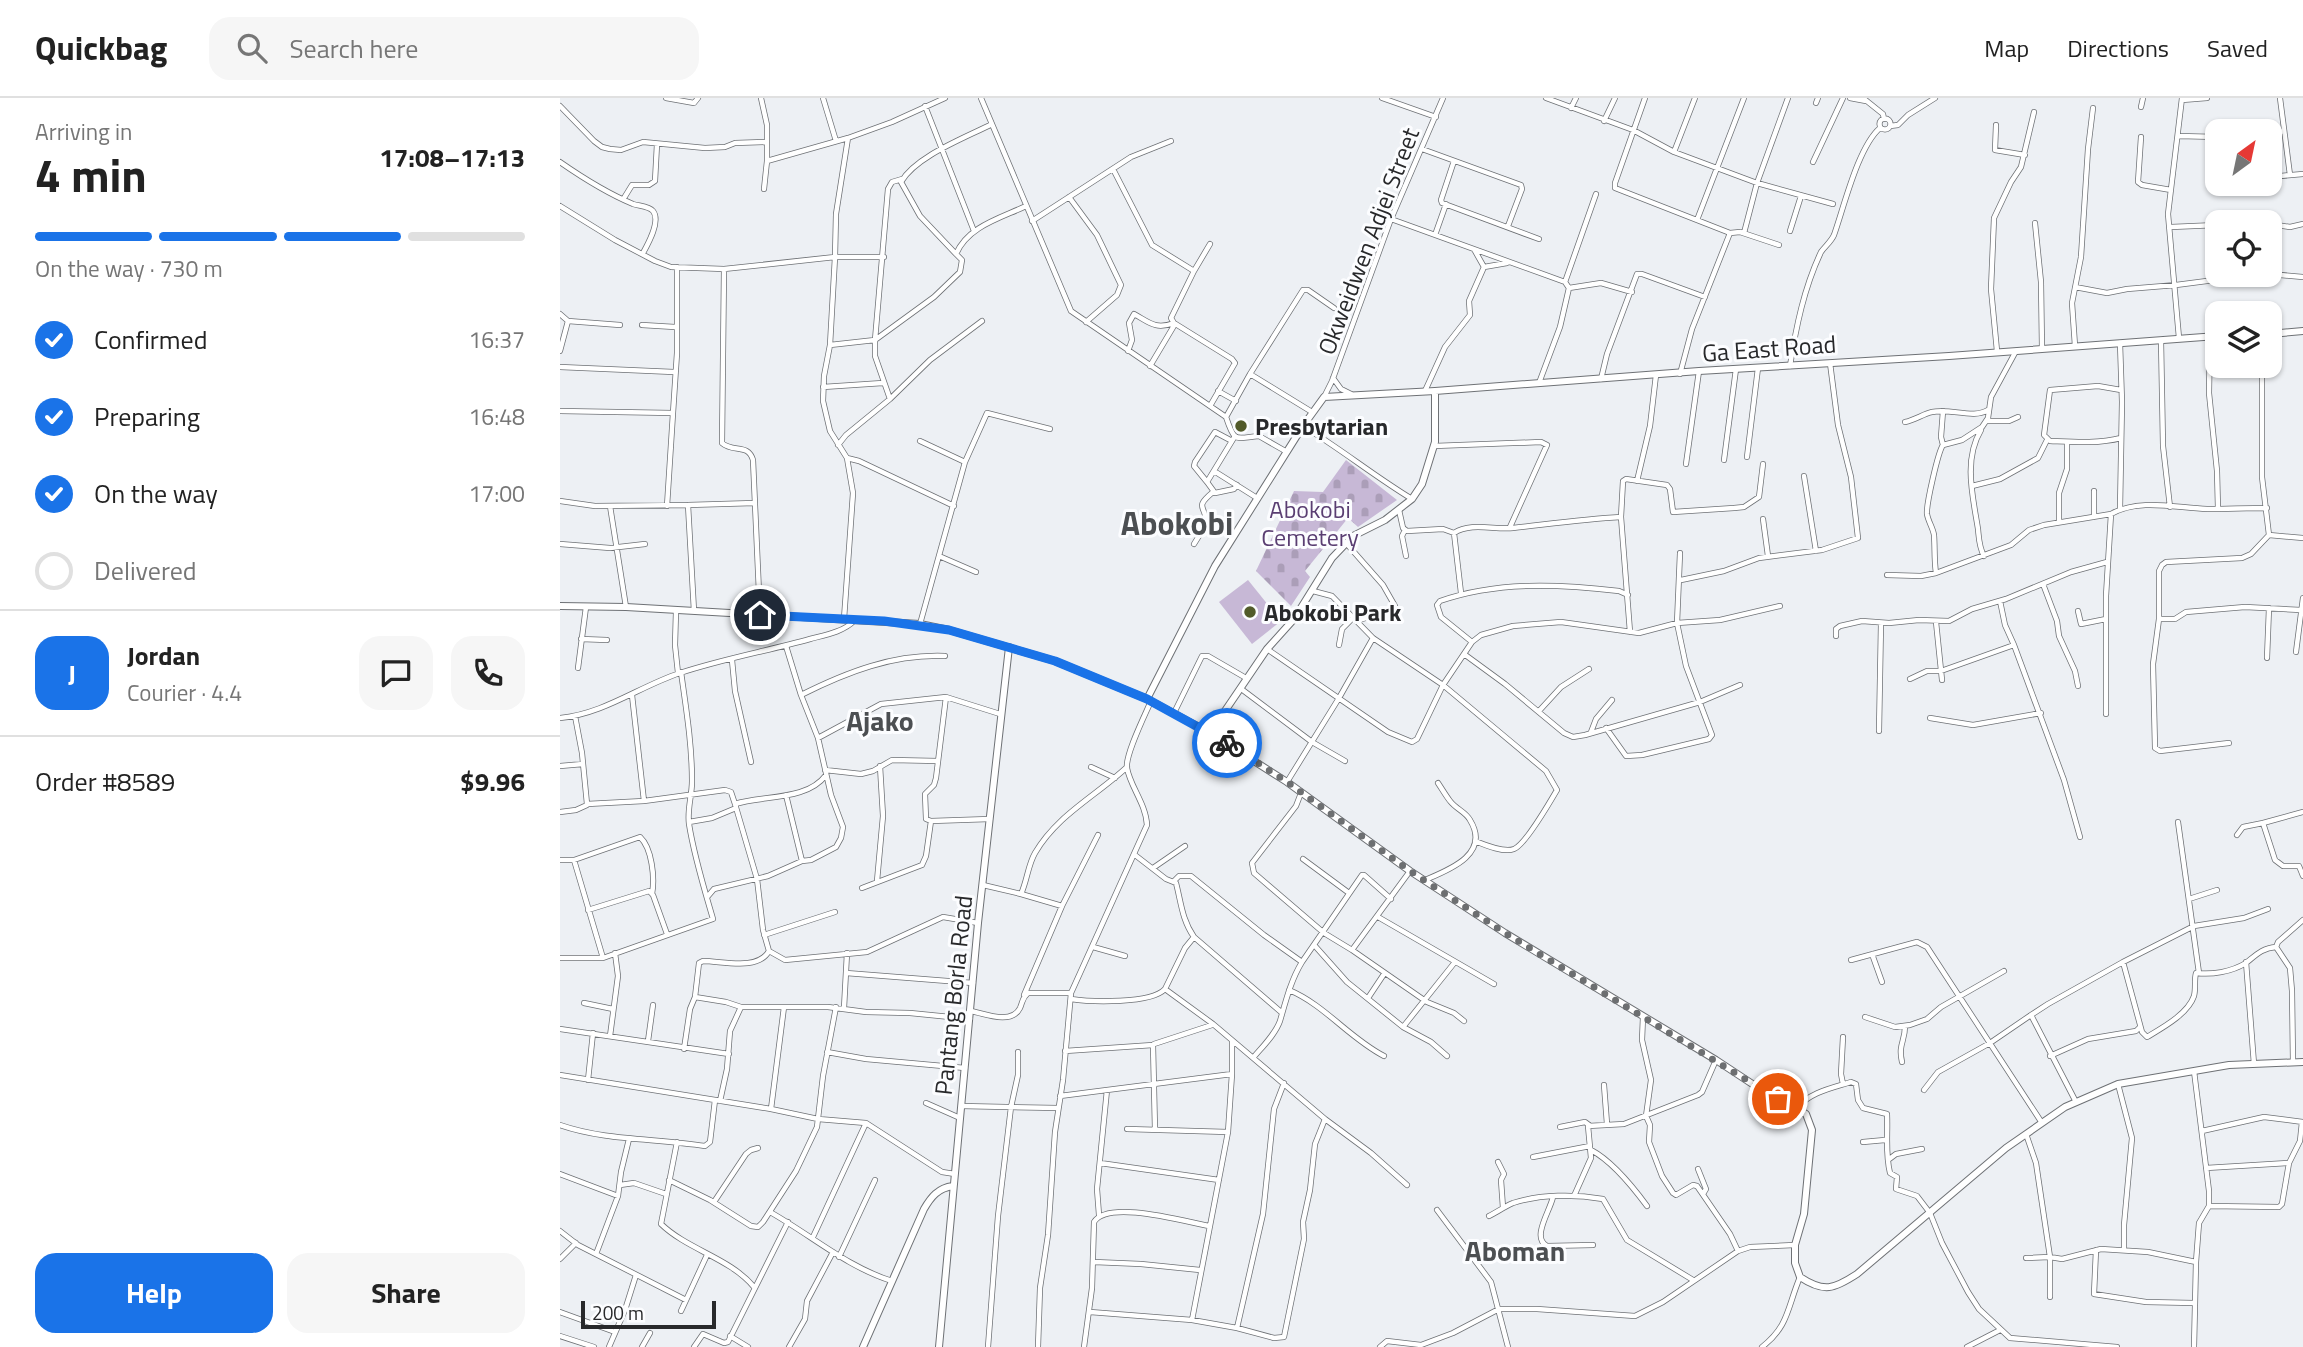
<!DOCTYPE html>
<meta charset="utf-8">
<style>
:root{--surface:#fff;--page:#f6f6f6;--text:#222;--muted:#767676;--line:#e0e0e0;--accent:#1a73e8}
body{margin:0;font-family:"Titillium Web",sans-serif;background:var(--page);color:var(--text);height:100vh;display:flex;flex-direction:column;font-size:26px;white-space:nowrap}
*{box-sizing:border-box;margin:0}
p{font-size:23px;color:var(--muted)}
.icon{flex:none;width:38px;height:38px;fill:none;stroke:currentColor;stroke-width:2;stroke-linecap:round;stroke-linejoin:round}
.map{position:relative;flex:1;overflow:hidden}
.panel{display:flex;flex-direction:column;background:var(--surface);width:560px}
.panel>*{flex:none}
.needle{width:46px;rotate:33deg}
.buttons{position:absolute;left:1645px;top:21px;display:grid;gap:14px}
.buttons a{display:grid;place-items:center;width:77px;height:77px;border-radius:14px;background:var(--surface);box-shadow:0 2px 5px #0004;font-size:35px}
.scale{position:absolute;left:21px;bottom:18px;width:135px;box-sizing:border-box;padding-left:7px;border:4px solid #28292b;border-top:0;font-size:19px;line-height:24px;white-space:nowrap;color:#28292b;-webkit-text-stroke:5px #fcfdff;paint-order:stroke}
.pin{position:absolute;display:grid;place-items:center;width:60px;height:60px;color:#fff;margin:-30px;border:4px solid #fff;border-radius:50%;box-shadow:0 2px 7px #0007}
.courier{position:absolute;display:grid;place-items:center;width:70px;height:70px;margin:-35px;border:5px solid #1a73e8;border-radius:50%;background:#fff;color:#222;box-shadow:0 2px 9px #0007}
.head em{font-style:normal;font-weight:700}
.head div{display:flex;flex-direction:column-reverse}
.head{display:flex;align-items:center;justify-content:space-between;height:119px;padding:0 35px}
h1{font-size:46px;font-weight:700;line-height:52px}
.bar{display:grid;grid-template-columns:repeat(4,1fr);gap:10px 7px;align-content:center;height:84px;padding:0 35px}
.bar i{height:9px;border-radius:5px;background:var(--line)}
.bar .selected{background:var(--accent)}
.bar p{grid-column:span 4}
.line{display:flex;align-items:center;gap:18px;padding:0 35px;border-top:2px solid var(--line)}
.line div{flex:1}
.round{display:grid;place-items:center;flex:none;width:74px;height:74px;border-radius:21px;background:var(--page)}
ol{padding:0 35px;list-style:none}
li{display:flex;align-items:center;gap:21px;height:77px}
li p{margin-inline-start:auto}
li .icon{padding:7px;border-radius:50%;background:var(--accent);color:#fff;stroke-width:4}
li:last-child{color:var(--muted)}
li i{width:38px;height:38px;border:4px solid var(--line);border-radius:50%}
.action{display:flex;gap:14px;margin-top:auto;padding:14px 35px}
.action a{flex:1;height:80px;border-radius:21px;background:var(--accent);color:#fff;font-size:28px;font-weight:700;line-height:80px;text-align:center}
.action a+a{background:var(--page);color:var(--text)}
header{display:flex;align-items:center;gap:42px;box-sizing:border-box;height:98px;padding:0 35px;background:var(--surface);border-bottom:2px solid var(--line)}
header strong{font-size:33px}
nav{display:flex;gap:38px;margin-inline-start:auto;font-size:24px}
.search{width:490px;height:63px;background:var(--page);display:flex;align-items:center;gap:18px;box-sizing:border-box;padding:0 24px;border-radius:21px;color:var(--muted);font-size:26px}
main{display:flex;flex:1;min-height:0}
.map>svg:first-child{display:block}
</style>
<header>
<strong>Quickbag</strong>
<div class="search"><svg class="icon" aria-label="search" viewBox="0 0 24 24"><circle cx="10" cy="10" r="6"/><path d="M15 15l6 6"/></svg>Search here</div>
<nav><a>Map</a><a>Directions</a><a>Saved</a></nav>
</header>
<main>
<section class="panel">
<div class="head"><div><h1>4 min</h1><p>Arriving in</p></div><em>17:08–17:13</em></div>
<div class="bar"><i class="selected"></i><i class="selected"></i><i class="selected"></i><i></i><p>On the way · 730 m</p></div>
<ol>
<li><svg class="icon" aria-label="check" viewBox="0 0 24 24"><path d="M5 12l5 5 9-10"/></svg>Confirmed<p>16:37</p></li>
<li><svg class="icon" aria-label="check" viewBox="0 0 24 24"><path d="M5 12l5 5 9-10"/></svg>Preparing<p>16:48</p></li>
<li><svg class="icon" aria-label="check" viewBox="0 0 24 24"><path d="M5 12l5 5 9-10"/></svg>On the way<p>17:00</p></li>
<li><i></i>Delivered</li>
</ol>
<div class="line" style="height:126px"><b class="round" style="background:var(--accent);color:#fff">J</b><div><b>Jordan</b><p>Courier · 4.4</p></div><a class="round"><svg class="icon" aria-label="chat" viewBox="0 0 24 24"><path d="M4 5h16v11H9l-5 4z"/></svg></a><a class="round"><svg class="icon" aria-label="phone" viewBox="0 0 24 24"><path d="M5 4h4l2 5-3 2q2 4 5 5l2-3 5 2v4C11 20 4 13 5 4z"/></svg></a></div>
<div class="line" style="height:91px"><div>Order #8589</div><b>$9.96</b></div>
<div class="action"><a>Help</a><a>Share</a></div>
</section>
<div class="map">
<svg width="1743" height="1249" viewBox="0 0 1743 1249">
<defs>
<pattern id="cemetery-stones" width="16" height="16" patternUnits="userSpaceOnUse" patternTransform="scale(1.75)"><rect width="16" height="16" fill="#c7b8d6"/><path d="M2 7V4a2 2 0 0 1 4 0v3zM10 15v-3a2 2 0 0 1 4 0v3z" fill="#ab9eb8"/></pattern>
</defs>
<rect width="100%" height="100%" fill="#edf0f4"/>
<path fill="url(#cemetery-stones)" d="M786 362 837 402 798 429 788 420 745 473 750 479 731 508 696 473 734 393 763 394Z"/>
<path fill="#c7b8d6" d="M688 482 721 523 692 546 659 504Z"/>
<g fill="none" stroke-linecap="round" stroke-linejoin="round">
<defs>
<path id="street" d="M106 0 134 5 138 0
M201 0 207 27V63L288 40 332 24 385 0
M263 0 276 43
M421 0 511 213 666 319C675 346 675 340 699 338L727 354
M822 0 876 19
M986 0 1073 32 1114 54 1197 85 1273 106
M1085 0 1055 85V90L1170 135
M1290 0 1306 3
M1303 0 1323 16 1324 21
M1720 0 1730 77
M1622 2 1647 0
M1256 5 1258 0
M0 8 34 43 42 49 50 51 61 52 83 44 145 50 165 49 175 45 207 44
M365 8 414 133
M1581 9 1583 0
M1011 10 1016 0
M1319.5 26a5.5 5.5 0 1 1 11 0a5.5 5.5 0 1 1-11 0Z
M1044 23 1055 0
M1436 27 1435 52 1465 57
M1330 28 1338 27 1348 17 1375 0
M1710 35 1724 33
M1619 38 1657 39
M1581 39 1578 84 1582 87 1611 92
M862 51 961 87 962 91 948 128
M1114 54 1135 0
M894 63 881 102 882 105 979 141
M0 64C23 80 47 95 73 106 79 108 89 108 93 113 101 123 88 146 83 155
M1253 64 1283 0
M553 71 592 147 634 173
M1710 79 1743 76
M204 91 207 63
M509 99 537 137 561 187 557 197 526 224
M64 100 72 87H89L95 83 97 46
M0 108 55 142 95 163 111 169 164 171 275 159 276 116 288 40
M831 121 1005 184
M1137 122 1184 0
M472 123 571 59 611 43
M1475 125 1481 184 1482 251
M1710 126 1730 129 1743 126
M1611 129 1657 127
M1230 133 1241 98
M1184 135 1197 85 1228 0
M875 137 886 106
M915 153 924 169
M396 156 360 118 341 84C356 58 405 40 432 26
M924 169 947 165
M164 171 162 345C173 355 188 345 193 362L200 517
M1710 176 1743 179
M1515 189 1547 195 1567 191 1616 187 1693 177
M1009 190 1041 185 1072 194
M0 216 8 223 0 253
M8 223 60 227
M614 225 611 220 634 173 650 146
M82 227 115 229
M1650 238 1649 295 1657 373 1658 411
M1619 240 1608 116 1622 0
M1601 242 1603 348 1610 409
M270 247 315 242 374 199 400 174 402 162 396 156C408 128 441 120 466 108
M1515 248 1512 205 1521 159 1528 51 1533 10
M568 253 572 242 569 225 574 216C589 224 595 232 614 225L672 261 675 265 650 308
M1437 253 1431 191 1434 120 1451 84 1461 69 1474 14
M590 268 615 226
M1230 268C1236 229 1244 190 1261 154 1265 148 1271 144 1274 137 1284 109 1298 49 1320 30
M1702 268V379L1709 437 1743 440
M0 269 114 274
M690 276 743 192H748L774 210
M1120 276 1132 231 1170 135 1180 134 1219 147
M773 280 781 291 791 296
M1041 281 1047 256 1077 176H1082L1145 199
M979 285 1000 229 1009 190 1005 184 1036 96
M263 289 323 285
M658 293 676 303
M865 293 885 249 910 217 909 203 924 169
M764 299 772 283 831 121 883 0
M330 301 315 258V242L328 91 332 84 342 81
M0 313 113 315 107 408
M1383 313 1381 339 1383 347
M113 315 117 255V169
M666 319 690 276 752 314
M1426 323H1449L1458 319
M1345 324C1355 322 1363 316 1372 314 1390 310 1414 321 1428 312
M743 328C781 351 814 378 852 401
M1421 332C1403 362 1413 399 1418 431 1419 441 1419 449 1424 458
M675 338 647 384 655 395 674 391 677 387
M1561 340C1538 346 1513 344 1490 343L1484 337 1490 292 1538 288 1561 292
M360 343 405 364
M278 347 286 337 330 301 370 262 422 223
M874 348 981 344 987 347 950 429
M1187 359 1198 270
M287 360 299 363 394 408
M1164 362 1176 271
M1126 366 1139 273
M654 373 697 400
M1244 378 1256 453
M1077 383 1090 328 1096 277
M647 384 634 368 635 364 655 334 672 343
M1412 388 1440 381 1478 360 1487 342
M1534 393V419
M0 403 35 408 128 407
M50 408 66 509
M1560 411 1562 304 1560 245
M839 412 843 430 847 433 883 431 894 435C911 424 934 432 953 430 989 426 1024 421 1061 419
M1203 421 1208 458
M1499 424V395L1507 371V344
M845 432 842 438 846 458
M894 435 901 495
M786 445 823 487 835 508 832 512 796 523
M0 446 50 450 85 446
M634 446 647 425C645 407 634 410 653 394
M379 458 416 474
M1376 475C1374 462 1375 450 1374 437 1373 430 1368 423 1367 416 1366 407 1378 354 1383 347L1402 342 1422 329 1428 320 1431 299 1456 253
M1327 477 1361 478 1376 475 1451 447 1469 432 1484 427 1551 416C1579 400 1616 410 1647 411 1667 411 1687 410 1707 410
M1121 482 1164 473 1199 460 1262 452 1298 440 1291 379 1278 327 1270 265
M1483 486 1497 523 1499 538 1515 573 1518 588
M753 493 772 498 813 540 883 587 986 673 997 692C990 704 965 747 954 751 944 755 925 747 915 743
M116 513 115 547 118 575
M134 513 128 407 195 405
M1518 513 1521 526 1546 521
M284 521 293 395 287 360 270 333 263 303 264 278 270 247 275 159H324
M1599 521H1615L1626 514 1685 509 1741 512
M1376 524 1382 582
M360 526 405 364 427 315 490 331
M1070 534 1061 419 1063 383 1066 381 1107 387 1110 391 1113 414 1174 410 1184 409 1199 399 1203 366
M1276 538V531L1280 528 1302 523 1329 525 1359 522 1389 523 1412 511 1446 501 1511 474 1547 464
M21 541 47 542
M912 544 881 519 877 507 880 503C937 483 999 486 1059 493L1068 497
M779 547 782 531 793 520
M1454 547 1504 682 1520 739
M707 551 828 634 852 644 857 641 883 587 912 544 921 537 953 528 1001 524 1079 535 1117 525 1160 522 1220 508
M1736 554 1743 500
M904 556 945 586 1004 635 1013 639 1025 637 1140 604 1180 587
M1707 560 1709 510
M172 562 175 593 191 664
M18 570 26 509
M1350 581 1367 573H1381L1454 547 1445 527 1440 503
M680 590 752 644
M72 597 84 703
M241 597C287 574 333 556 385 558
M979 613 1001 589 1029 571
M614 615 642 558H648L686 580
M1546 616V498L1551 416
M15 618 22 655 27 706 84 703 165 692 171 694 175 706
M0 620C44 616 80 588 120 575 162 561 207 553 250 541 265 537 283 534 294 523
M1370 620 1413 627 1481 615
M1046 630 1066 658 1082 657 1149 641 1152 637 1126 568 1117 525 1120 455
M1319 633 1321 525
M1031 634 1036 621 1052 602
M258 640 321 606 386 599 440 616
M752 644 785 663
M1669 645 1600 653 1595 650 1593 566 1599 521V473L1602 467 1606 464 1682 460 1691 456 1709 437
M0 668 23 666
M531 669 555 680
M265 672 301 676 313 673 332 662 378 663
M266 677C247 703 203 697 175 706L197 781 203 832 209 853 225 862 307 854 383 819 418 825
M727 684 779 600 813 540
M741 695 736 708 692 765 694 775 764 835 792 852
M226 697 242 763
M0 714 16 712 27 707
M371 723 366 721 365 696 374 687 376 680 386 599
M129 724 152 720 176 710
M1618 724 1639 875
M1703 725 1743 714
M1677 737 1683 729 1703 725 1715 762 1723 768H1739L1743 778
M575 757 606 781 616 785C621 804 622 822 634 839L721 914
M743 761 789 795
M0 762H14L80 739C92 750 95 780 92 796
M14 762 43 860
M593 770 625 748
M850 773 792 852 867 904 894 915 904 923
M865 782C889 772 931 756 910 722 906 714 896 711 890 703 886 698 882 691 878 685
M317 783 323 718 320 668
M614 783 619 778H631L704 837 742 864C731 882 726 902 720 923 715 937 702 949 693 960
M423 787 461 796C467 783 468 767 475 755 497 717 536 698 567 669
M302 790 362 767 366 758 371 723 430 721
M461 796 502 808
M148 798 154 791 208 778 242 763 251 762 276 749 281 740 283 729 271 697 258 640 241 597 226 548
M1629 801 1657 792
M28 812 89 793 93 797 107 836
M818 819 934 886
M204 837 275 814
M755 848 787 884 843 929 871 944 887 958
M533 849 565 858
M209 853C198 873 163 863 143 863L139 865 135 899 166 904 181 909H268L306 914 350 915 410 921
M1312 856 1322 884
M0 860H43L153 821C144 790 134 758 129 726 127 711 132 698 132 683 132 646 126 610 121 574
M1291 862 1357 844 1367 849 1482 1025
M742 864 802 777H804L831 801
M1563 864 1582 934 1587 939C1602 930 1628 916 1634 898 1636 890 1634 882 1636 875 1652 877 1671 874 1686 865 1696 857 1702 850 1716 849
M1686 864 1694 966
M286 875 413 885
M605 891 625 850 634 839
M729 892C765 907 789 940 824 958
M464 897 502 808 538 737
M808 900 824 876
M511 901C531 904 591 906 605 891L653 926 765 1021 755 1046 750 1092 743 1124 744 1141 724 1239 714 1240 677 1230 632 1222 530 1214
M24 905 53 911
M284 910 287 855
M411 913C425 916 452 927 460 910 463 903 462 900 468 895H511
M1083 919 1082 942 1091 982 1086 1018 1090 1027 1089 1044 1102 1078 1113 1095 1116 1097 1133 1087 1137 1088 1170 1136 1178 1153
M1305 919 1335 929 1350 927 1367 921 1381 909 1444 873
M843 929 895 864
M0 931 169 956
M50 938 58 878 55 855
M88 943 93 907
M594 946 652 927
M124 951 130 911 135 899
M505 953 593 947 595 1032
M267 954 306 961 405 970
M1490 958 1528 941 1576 933 1580 929
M1342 964C1338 946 1345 944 1345 928
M1733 964 1732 893 1730 870 1716 849 1718 844 1743 822
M672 976V943
M0 977 211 1011 258 1021 306 1025 382 1074 395 1076
M28 982 33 935
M1283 986 1281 976 1283 939
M1558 986 1572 1040 1564 1127V1152
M1044 987 1047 1026
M1364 992 1378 974 1430 945 1471 917
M500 998 672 976 668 1034 632 1222
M160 1003 167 971 170 933 181 909
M1516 1004 1471 917 1488 906 1563 864 1634 828 1684 820 1708 811
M366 1005 400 1020
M401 1008 498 1010
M1237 1010C1250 994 1272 990 1291 984L1296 986 1298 1002 1303 1010 1327 1016C1328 1037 1325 1055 1330 1075L1337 1079 1336 1091 1357 1098 1370 1115 1382 1145 1408 1194 1419 1211 1450 1240 1557 1249
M211 1011 224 909
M765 1021 811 1055 847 1087
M0 1027C46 1043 97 1040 145 1048L150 1044 155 1002
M1000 1029 1025 1024 1029 1027
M567 1031 668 1034
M1642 1033 1704 1019 1743 1024
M1466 1036 1476 1065 1490 1159V1199
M117 1044 101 1126C128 1152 170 1160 194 1189
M1303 1044 1325 1042
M1031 1052C1052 1063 1073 1089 1087 1108
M973 1059 1030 1048
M1328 1062 1336 1056 1362 1051
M938 1064 944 1076 941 1082 943 1110
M540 1065 659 1082
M1646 1070 1729 1065
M1138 1071 1146 1091 1143 1096
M0 1076 58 1098
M109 1082 150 1102 191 1128 198 1129 203 1124 236 1073 257 1029 263 978 276 909
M60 1087 74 1085 106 1096
M1014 1098 1031 1060 1028 1028 1064 1026 1138 997 1142 994 1156 962
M993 1099C990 1113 971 1140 987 1148L1033 1147
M154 1104 186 1056 191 1052 198 1050
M1649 1108 1719 1109 1722 1106 1729 1065 1740 1043 1742 1024
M877 1112 931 1184 948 1249
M210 1114C251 1137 287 1169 332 1183
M539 1117 537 1091 547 992
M929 1118C937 1114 944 1109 953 1105 981 1096 1015 1096 1043 1101L1067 1142 1133 1182
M0 1133 18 1147 126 1202
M253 1139 306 1025
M1536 1152 1534 1196 1586 1204 1634 1205
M36 1156 58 1098 61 1074 69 1041
M279 1159 315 1082
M1466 1160 1490 1159 1502 1161 1541 1151 1588 1154 1636 1164
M0 1161 16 1145
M534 1164 581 1166 640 1172
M121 1213 147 1157
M0 1214 55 1234
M677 1230 703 1116 714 1011 724 985
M0 1238 34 1249
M170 1238 188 1249
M49 1249 65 1212 76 1177
M82 1249 90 1235
M134 1249 143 1236 164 1245 168 1244 228 1124
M229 1249 245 1221 247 1203 273 1154
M428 1249 438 1118 451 1009 458 977V954
M478 1249 480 1190 488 1137 495 1034 503 982 511 895 587 727C586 706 570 688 567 670 565 657 585 617 591 603
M524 1249 532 1190 534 1124C548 1101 626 1124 649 1128
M820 1249 827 1243 861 1247 893 1235 939 1211H977L1075 1218 1103 1204 1178 1153 1190 1149 1235 1147
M1202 1249C1229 1228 1227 1210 1240 1179
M1407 1249 1440 1232
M1634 1249 1636 1164 1639 1125 1649 1108V1093L1634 973"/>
<path id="secondary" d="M1710 236 1743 233
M0 508 66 509 360 526 389 532 495 563 587 601 650 635 727 684 850 773 945 835 1156 962 1200 991 1246 1016 1252 1032 1244 1116 1235 1147V1165L1240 1179C1264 1195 1274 1191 1297 1176L1446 1050 1505 1009 1558 986 1669 967 1743 964
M587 601 655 468 743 328 764 299 875 293 1139 273 1389 258 1657 238
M650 635 707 551 734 521 772 460 793 438 825 422 852 401 862 386 875 344V293
M303 1249 364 1111C371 1099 378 1090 393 1088
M379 1249 418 825 449 549"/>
</defs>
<use href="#street" stroke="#6e7175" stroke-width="6"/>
<use href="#secondary" stroke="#6e7175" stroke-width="8"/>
<use href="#street" stroke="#fff" stroke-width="4.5"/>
<use href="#secondary" stroke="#fff" stroke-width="6"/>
</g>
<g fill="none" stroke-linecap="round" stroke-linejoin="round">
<path stroke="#6d6f71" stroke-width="7" stroke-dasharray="0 12.6" d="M667 645 727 684 850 773 945 835 1218 1001"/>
<path stroke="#1a73e8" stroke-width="9" d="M200 517 324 523 389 532 495 563 587 601 667 645"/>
</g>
<g fill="#525b2a" stroke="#fcfdff" stroke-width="2.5">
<circle cx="681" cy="328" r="7"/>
<circle cx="690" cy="514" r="7"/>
</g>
<g text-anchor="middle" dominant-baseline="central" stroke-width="6" stroke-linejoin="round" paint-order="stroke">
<g font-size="24" fill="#28292b" stroke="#fcfdff">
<text transform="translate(808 143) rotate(-69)">Okweidwen Adjei Street</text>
<text transform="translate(1209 250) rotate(-4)">Ga East Road</text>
<text transform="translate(393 897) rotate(-84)">Pantang Borla Road</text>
</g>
<g font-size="24" font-weight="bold" fill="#28292b" stroke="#fcfdff" text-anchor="start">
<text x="695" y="328">Presbytarian</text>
<text x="704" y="514">Abokobi Park</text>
</g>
<g font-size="24" fill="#5a3e72" stroke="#fcfdff">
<text x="750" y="411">Abokobi<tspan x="750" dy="28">Cemetery</tspan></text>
</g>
<g font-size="28" font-weight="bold" fill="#4c4f52" stroke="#fcfdff">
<text x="320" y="622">Ajako</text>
<text x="955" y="1152">Aboman</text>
</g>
<g font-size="32" font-weight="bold" fill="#4c4f52" stroke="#fcfdff">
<text x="617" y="425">Abokobi</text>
</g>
</g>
</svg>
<div class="buttons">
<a><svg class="needle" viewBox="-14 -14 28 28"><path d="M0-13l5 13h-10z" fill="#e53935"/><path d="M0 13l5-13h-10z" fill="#767676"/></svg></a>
<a><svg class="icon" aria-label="locate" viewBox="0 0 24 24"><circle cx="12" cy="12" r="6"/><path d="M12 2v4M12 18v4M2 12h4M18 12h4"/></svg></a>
<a><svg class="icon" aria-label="layers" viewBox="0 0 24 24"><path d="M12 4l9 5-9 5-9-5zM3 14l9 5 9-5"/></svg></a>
</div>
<div class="scale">200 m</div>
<div class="pin" style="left:1218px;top:1001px;background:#ea580c"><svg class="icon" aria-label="bag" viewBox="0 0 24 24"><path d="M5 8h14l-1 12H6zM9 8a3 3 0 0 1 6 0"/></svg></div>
<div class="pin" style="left:200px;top:517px;background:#1f2937"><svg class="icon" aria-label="home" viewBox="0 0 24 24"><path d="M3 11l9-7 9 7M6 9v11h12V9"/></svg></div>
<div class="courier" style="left:667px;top:645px"><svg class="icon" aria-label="bike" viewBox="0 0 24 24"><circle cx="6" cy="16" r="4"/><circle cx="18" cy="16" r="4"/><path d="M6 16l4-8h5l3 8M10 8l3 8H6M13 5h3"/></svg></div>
</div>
</main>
